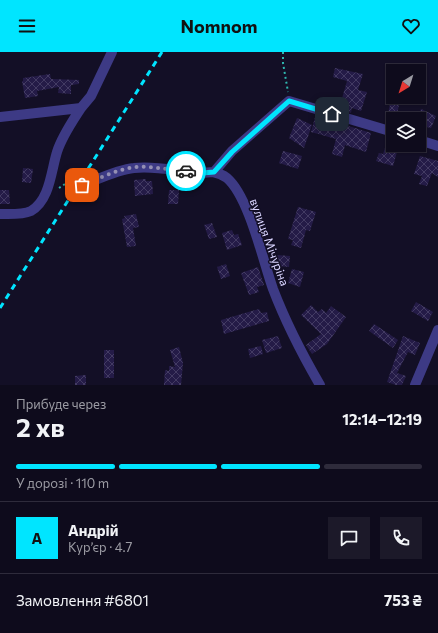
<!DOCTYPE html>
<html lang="uk">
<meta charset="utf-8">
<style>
:root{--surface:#0e0b1c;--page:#1c1929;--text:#f1f3f6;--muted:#9b9ba3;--line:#2e2b3b;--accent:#00e5ff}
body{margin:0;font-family:Commissioner,sans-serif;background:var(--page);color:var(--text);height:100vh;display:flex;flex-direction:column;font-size:15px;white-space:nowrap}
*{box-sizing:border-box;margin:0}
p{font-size:13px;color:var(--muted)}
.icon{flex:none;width:22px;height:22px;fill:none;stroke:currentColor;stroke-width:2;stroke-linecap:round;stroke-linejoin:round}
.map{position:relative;height:333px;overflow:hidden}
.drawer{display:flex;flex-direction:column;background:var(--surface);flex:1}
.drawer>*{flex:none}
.needle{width:26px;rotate:218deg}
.controls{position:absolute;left:386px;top:12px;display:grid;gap:8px}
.controls a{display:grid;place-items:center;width:40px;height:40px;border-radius:0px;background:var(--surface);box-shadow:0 1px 3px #0004,0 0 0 1px var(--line);font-size:20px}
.pin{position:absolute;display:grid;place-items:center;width:34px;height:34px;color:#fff;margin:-17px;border-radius:8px;box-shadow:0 2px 6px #0006}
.courier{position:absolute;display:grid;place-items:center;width:40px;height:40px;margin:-20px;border:3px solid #00e5ff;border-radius:50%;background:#fff;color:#222;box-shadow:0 1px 5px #0007}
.head em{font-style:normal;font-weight:700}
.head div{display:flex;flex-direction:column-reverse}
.head{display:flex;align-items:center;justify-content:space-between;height:68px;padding:0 16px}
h1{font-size:26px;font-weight:700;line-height:30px}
.bar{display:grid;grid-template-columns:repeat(4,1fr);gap:6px 4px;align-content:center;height:48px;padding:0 16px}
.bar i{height:5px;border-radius:3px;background:var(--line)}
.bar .current{background:var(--accent)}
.bar p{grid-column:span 4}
.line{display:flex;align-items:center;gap:10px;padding:0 16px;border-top:1px solid var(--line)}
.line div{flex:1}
.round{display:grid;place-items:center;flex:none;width:42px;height:42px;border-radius:0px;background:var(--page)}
header{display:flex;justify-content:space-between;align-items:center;height:52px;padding:0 16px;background:var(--accent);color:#111;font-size:18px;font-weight:700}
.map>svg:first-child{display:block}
</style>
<header><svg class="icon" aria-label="menu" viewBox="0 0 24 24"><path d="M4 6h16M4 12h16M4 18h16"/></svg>Nomnom<svg class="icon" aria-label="heart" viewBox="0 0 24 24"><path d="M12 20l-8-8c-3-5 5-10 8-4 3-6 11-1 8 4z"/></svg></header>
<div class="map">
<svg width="438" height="333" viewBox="0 0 438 333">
<defs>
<pattern id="building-cross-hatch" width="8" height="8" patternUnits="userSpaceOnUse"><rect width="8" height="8" fill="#241b47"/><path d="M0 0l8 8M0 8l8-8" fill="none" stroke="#433b63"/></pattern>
</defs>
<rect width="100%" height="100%" fill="#130f26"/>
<path fill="url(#building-cross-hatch)" d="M335 16 363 22 358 38 367 40 361 59 352 56 351 61 339 57 347 29 333 25Z
M50 22 51 27 79 28V32L71 33V42L58 41 59 35 37 39 38 44 25 46 22 29H23V26Z
M390 52 399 53 396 67H387Z
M421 57 436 64 431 76 427 75 425 79 419 76V62Z
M315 65 335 71 336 70 371 81 366 100 345 93 342 105 332 102 336 87 311 80Z
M297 66 312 73 304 96 289 86Z
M386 93H399L393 114 376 109 379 101 383 102Z
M283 99 302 104 298 117 279 111Z
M420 104 438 109V125L432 121 427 134 419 132 422 124 414 122Z
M23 116 33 117 31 131 22 130Z
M146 127V129H152L153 142 135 144 134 128Z
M0 138H9L10 152H0Z
M169 138H179L178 152H168Z
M298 155 316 160 310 179 306 178 301 196 291 193 293 188 288 187Z
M136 162 139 175 133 176 136 194 127 195 122 167 125 166 124 164Z
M212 171 217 185 209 187 204 173Z
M232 178 234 183 238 182 242 193 227 198 222 181Z
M277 203 290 204 289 215 276 214Z
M226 212 230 224 221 227 217 215Z
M258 215 264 233 257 235 259 240 249 243 241 221Z
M292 217 304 220 300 235 288 231Z
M416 250 433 260 428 269 411 259Z
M311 253 318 260 322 257 326 261 331 254 346 265 327 292 312 302 306 293 321 282 301 263Z
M259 257 261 261 267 260 269 269 224 282 221 268Z
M374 272 398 288 393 296 369 279Z
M278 284 282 296 266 301 262 288Z
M403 284 420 291 415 303 408 300 397 321 406 324 402 333H396L387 330Z
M261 294 263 302 250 306 248 297Z
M179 295 183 311 181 333H164L165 318 169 319V314L175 315 170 298Z
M104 298H114V326H104Z
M86 323V333H75V324Z"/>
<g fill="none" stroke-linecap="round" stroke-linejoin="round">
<path stroke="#2fb8b0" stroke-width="2" stroke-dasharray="2 3" stroke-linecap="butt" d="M283 0V11L288 40
M59 136 71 128 74 129"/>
<path stroke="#3d3a85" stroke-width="10" d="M0 65 81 56 91 44 112 0
M419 88 438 94
M214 120 232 99 289 49 393 80
M83 133C99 127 116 118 134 116 156 113 179 120 201 121 205 121 209 120 213 120 218 121 223 123 227 126 249 145 263 209 273 237 286 271 302 302 320 333
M0 162C9 162 22 163 31 159 50 148 51 119 57 100 62 84 72 70 81 56
M415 333 438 278"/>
<path stroke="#00e5ff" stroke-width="3" stroke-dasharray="6 5" stroke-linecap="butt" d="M0 256 162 0"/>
</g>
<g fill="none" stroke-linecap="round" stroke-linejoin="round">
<path stroke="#948fb3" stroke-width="4" stroke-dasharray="0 7.2" d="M82 133C99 127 117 117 136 115 152 114 169 118 186 119"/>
<path stroke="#00e5ff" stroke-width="5" d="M186 119 202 121 214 120 232 100 289 49 332 62"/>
</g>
<g text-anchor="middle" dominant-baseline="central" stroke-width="3" stroke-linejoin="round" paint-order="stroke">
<g font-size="12" fill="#d9d4ff" stroke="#130f26">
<text transform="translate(270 190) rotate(70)">вулиця Мічуріна</text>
</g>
</g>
</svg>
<div class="controls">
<a><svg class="needle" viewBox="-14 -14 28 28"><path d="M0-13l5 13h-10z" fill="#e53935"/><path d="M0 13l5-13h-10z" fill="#9b9ba3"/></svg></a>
<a><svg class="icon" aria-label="layers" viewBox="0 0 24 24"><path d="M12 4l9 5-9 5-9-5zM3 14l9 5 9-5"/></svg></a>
</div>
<div class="pin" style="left:82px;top:133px;background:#ea580c"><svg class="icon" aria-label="bag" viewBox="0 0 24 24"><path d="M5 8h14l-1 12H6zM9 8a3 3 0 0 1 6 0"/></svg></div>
<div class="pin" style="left:332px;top:62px;background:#1f2937"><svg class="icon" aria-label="home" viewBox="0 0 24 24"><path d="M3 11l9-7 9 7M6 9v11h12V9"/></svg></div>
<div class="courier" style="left:186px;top:119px"><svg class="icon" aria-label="car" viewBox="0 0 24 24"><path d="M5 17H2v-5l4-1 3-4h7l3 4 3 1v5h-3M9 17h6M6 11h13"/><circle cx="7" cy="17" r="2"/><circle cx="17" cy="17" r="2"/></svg></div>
</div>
<section class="drawer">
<div class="head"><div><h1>2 хв</h1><p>Прибуде через</p></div><em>12:14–12:19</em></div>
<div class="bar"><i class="current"></i><i class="current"></i><i class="current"></i><i></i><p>У дорозі · 110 m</p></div>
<div class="line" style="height:72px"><b class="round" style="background:var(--accent);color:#111">А</b><div><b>Андрій</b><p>Кур’єр · 4.7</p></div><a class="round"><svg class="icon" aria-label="chat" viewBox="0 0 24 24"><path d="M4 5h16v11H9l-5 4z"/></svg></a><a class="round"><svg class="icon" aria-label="phone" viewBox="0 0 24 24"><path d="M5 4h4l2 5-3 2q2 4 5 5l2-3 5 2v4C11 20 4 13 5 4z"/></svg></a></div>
<div class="line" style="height:52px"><div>Замовлення #6801</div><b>753 ₴</b></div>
</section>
